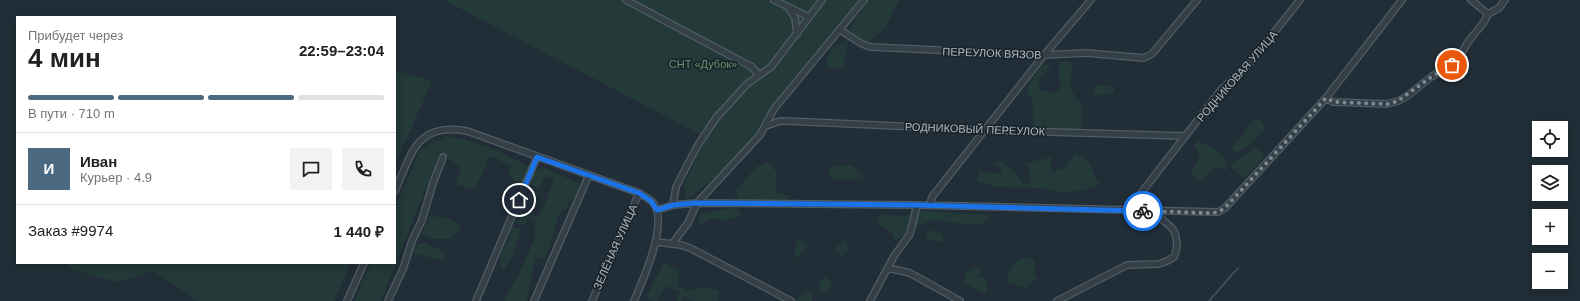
<!DOCTYPE html>
<html lang="ru">
<meta charset="utf-8">
<style>
:root{--surface:#fff;--page:#f2f2f2;--text:#202124;--muted:#757577;--line:#e0e0e0;--accent:#4c6982}
body{margin:0;font-family:Arial,sans-serif;background:var(--page);color:var(--text);height:100vh;display:flex;flex-direction:column;font-size:15px;white-space:nowrap}
*{box-sizing:border-box;margin:0}
p{font-size:13px;color:var(--muted)}
.icon{flex:none;width:22px;height:22px;fill:none;stroke:currentColor;stroke-width:2;stroke-linecap:round;stroke-linejoin:round}
.map{position:relative;flex:1;overflow:hidden}
.panel{position:absolute;left:16px;top:16px;width:380px;height:248px;display:flex;flex-direction:column;background:var(--surface);border-radius:0px;box-shadow:0 2px 10px #0003}
.panel>*{flex:none}
.tools{position:absolute;left:1532px;top:121px;display:grid;gap:8px}
.tools a{display:grid;place-items:center;width:36px;height:36px;border-radius:0px;background:var(--surface);box-shadow:0 2px 10px #0003;font-size:20px}
.pin{position:absolute;display:grid;place-items:center;width:34px;height:34px;color:#fff;margin:-17px;border:2px solid #fff;border-radius:50%;box-shadow:0 1px 4px #0007}
.courier{position:absolute;display:grid;place-items:center;width:40px;height:40px;margin:-20px;border:3px solid #1a73e8;border-radius:50%;background:#fff;color:#222;box-shadow:0 1px 5px #0007}
.headline em{font-style:normal;font-weight:700}
.headline div{display:flex;flex-direction:column-reverse}
.headline{display:flex;align-items:center;justify-content:space-between;height:68px;padding:0 12px}
h1{font-size:26px;font-weight:700;line-height:30px}
.bar{display:grid;grid-template-columns:repeat(4,1fr);gap:6px 4px;align-content:center;height:48px;padding:0 12px}
.bar i{height:5px;border-radius:3px;background:var(--line)}
.bar .on{background:var(--accent)}
.bar p{grid-column:span 4}
.line{display:flex;align-items:center;gap:10px;padding:0 12px;border-top:1px solid var(--line)}
.line div{flex:1}
.round{display:grid;place-items:center;flex:none;width:42px;height:42px;border-radius:0px;background:var(--page)}
.map>svg:first-child{display:block}
</style>
<div class="map">
<svg width="1580" height="301" viewBox="0 0 1580 301">
<rect width="100%" height="100%" fill="#212e37"/>
<path fill="#233a38" d="M444 0H860L809 60 748 152 686 200 684 184 707 138Z
M869 0H899L885 28 868 43 848 31Z
M848 41 843 69 825 67 830 50Z
M1066 60 1072 64 1070 88 1082 107V130L1033 128V101L1026 92 1032 78 1043 64 1050 65 1048 71 1039 78V89L1052 93 1061 89 1059 74V63Z
M395 70 432 81 395 165Z
M1098 85 1114 87V93L1094 96V89Z
M1259 118 1263 124 1264 130 1252 143 1236 153 1231 149 1243 135 1251 122Z
M447 136C480 142 499 151 529 167L525 177 520 184 508 175 511 166 489 156 485 168 474 190 456 184 461 168 440 152 381 301H354L371 263H395V208L420 150Z
M1198 141 1216 149 1226 160 1227 171 1218 167 1212 170 1202 182 1190 175 1200 156 1194 144Z
M1256 147 1265 157 1244 178 1229 166Z
M1075 153 1088 160 1097 181 1102 184 1084 190 1063 192 1038 188 995 187 977 181 979 171 1001 174 1002 168 990 163 1003 161 1015 172 1022 183 1030 184V172L1027 163 1052 157 1050 170 1056 173 1057 168 1062 170 1065 167Z
M769 162 777 173 776 192 789 196 784 204H740L736 191 756 167Z
M852 165 861 173 863 179 832 180 827 167Z
M543 167 580 184 575 197 567 205 566 210 559 213 548 252 544 258 535 257 527 301H504L518 276 534 240 536 231 534 225 536 220 528 217 525 224 516 223 522 206C530 208 531 214 538 217L546 201 554 179 545 176 540 187 533 186 532 174Z
M528 190 538 192 531 206 523 203Z
M736 208 742 215 725 221 711 218 699 226 698 215 718 210Z
M923 211 989 215V220L978 225 931 220 907 232 896 241 891 232 877 223 880 215 904 216Z
M429 216C440 217 454 217 461 228L449 239H431L422 234Z
M512 227 521 229 513 254 504 270 501 268 500 254 507 243Z
M927 230 942 233 944 242 927 239Z
M797 238 807 245 796 260 795 254Z
M844 240 849 248 842 258 835 249Z
M425 243 445 252 443 261 414 253 411 245Z
M1022 258H1032L1036 266 1033 272 1037 279 1025 288 1008 282C1006 270 1013 263 1022 258Z
M65 263H351L334 301H196L191 296 152 271 119 282 72 270Z
M664 263 679 270 677 285 688 291C699 287 707 287 718 291V301H693L684 296 681 301H676L680 292 665 286 657 301H653L646 297Z
M977 266 983 270 977 276 986 279 988 287 985 294 963 282 967 272Z
M825 277 833 282 827 292 820 295 819 283Z
M807 290 812 291V301H795Z"/>
<g fill="none" stroke-linecap="round" stroke-linejoin="round">
<path stroke="#354d5e" stroke-width="2" d="M1209 301 1238 268"/>
<defs>
<path id="street" d="M626 0 752 67 759 75
M774 0 809 17
M1471 0 1488 14
M789 9 795 18 797 34
M840 30 862 44 871 47 1044 55 1086 53 1144 58 1152 54 1197 0
M1326 98 1333 102 1387 104 1398 101 1406 97 1431 77 1457 61 1468 42 1484 22 1488 14 1499 8 1505 0
M766 126 780 121H786L985 130 1185 136
M395 191C412 153 416 122 467 131L639 193C644 196 651 199 654 204 668 225 643 280 634 301
M673 205 676 187 680 179 698 145 716 118 747 84 771 67 822 0
M930 205 932 197 1044 55 1091 0
M657 210 673 205 697 203 917 205 1218 212 1225 208 1326 98 1402 0
M1134 211 1135 202 1138 197 1221 90 1248 65 1300 0
M656 242 681 245 690 248 791 301
M672 244 688 223 697 203 760 135 774 109 864 0
M888 268 910 273 960 301
M347 301 364 263
M388 301 403 269 412 241 422 220 433 183 443 157
M476 301 537 157
M534 301 589 175
M592 301 639 193
M870 301 894 256 910 234 917 205
M1057 301 1127 265 1159 264 1167 261 1174 257 1176 251 1177 243 1175 233 1172 228 1157 215 1156 211"/>
</defs>
<use href="#street" stroke="#515d65" stroke-width="8"/>
<use href="#street" stroke="#343f48" stroke-width="5.5"/>
</g>
<g fill="none" stroke-linecap="round" stroke-linejoin="round">
<path stroke="#7d8993" stroke-width="4" stroke-dasharray="0 7.2" d="M1143 211 1211 213 1218 212 1225 208 1326 98 1334 102 1388 104 1398 101 1431 77 1452 65"/>
<path stroke="#1a73e8" stroke-width="5" d="M519 200 537 157 639 193 651 201 657 210 673 205 696 203 917 205 1143 211"/>
</g>
<g text-anchor="middle" dominant-baseline="central" stroke-width="3.5" stroke-linejoin="round" paint-order="stroke">
<g font-size="11" fill="#aebac4" stroke="#1a242c">
<text transform="translate(992 53) rotate(2)">ПЕРЕУЛОК ВЯЗОВ</text>
<text transform="translate(1237 76) rotate(-49)">РОДНИКОВАЯ УЛИЦА</text>
<text transform="translate(975 129) rotate(2)">РОДНИКОВЫЙ ПЕРЕУЛОК</text>
<text transform="translate(615 247) rotate(-66)">ЗЕЛЁНАЯ УЛИЦА</text>
</g>
<g font-size="11" fill="#679469" stroke="#1a242c">
<text x="703" y="64">СНТ «Дубок»</text>
</g>
</g>
</svg>
<div class="tools">
<a><svg class="icon" aria-label="locate" viewBox="0 0 24 24"><circle cx="12" cy="12" r="6"/><path d="M12 2v4M12 18v4M2 12h4M18 12h4"/></svg></a>
<a><svg class="icon" aria-label="layers" viewBox="0 0 24 24"><path d="M12 4l9 5-9 5-9-5zM3 14l9 5 9-5"/></svg></a>
<a>+</a>
<a>−</a>
</div>
<div class="pin" style="left:1452px;top:65px;background:#ea580c"><svg class="icon" aria-label="bag" viewBox="0 0 24 24"><path d="M5 8h14l-1 12H6zM9 8a3 3 0 0 1 6 0"/></svg></div>
<div class="pin" style="left:519px;top:200px;background:#1f2937"><svg class="icon" aria-label="home" viewBox="0 0 24 24"><path d="M3 11l9-7 9 7M6 9v11h12V9"/></svg></div>
<div class="courier" style="left:1143px;top:211px"><svg class="icon" aria-label="bike" viewBox="0 0 24 24"><circle cx="6" cy="16" r="4"/><circle cx="18" cy="16" r="4"/><path d="M6 16l4-8h5l3 8M10 8l3 8H6M13 5h3"/></svg></div>
<section class="panel">
<div class="headline"><div><h1>4 мин</h1><p>Прибудет через</p></div><em>22:59–23:04</em></div>
<div class="bar"><i class="on"></i><i class="on"></i><i class="on"></i><i></i><p>В пути · 710 m</p></div>
<div class="line" style="height:72px"><b class="round" style="background:var(--accent);color:#fff">И</b><div><b>Иван</b><p>Курьер · 4.9</p></div><a class="round"><svg class="icon" aria-label="chat" viewBox="0 0 24 24"><path d="M4 5h16v11H9l-5 4z"/></svg></a><a class="round"><svg class="icon" aria-label="phone" viewBox="0 0 24 24"><path d="M5 4h4l2 5-3 2q2 4 5 5l2-3 5 2v4C11 20 4 13 5 4z"/></svg></a></div>
<div class="line" style="height:52px"><div>Заказ #9974</div><b>1 440 ₽</b></div>
</section>
</div>
